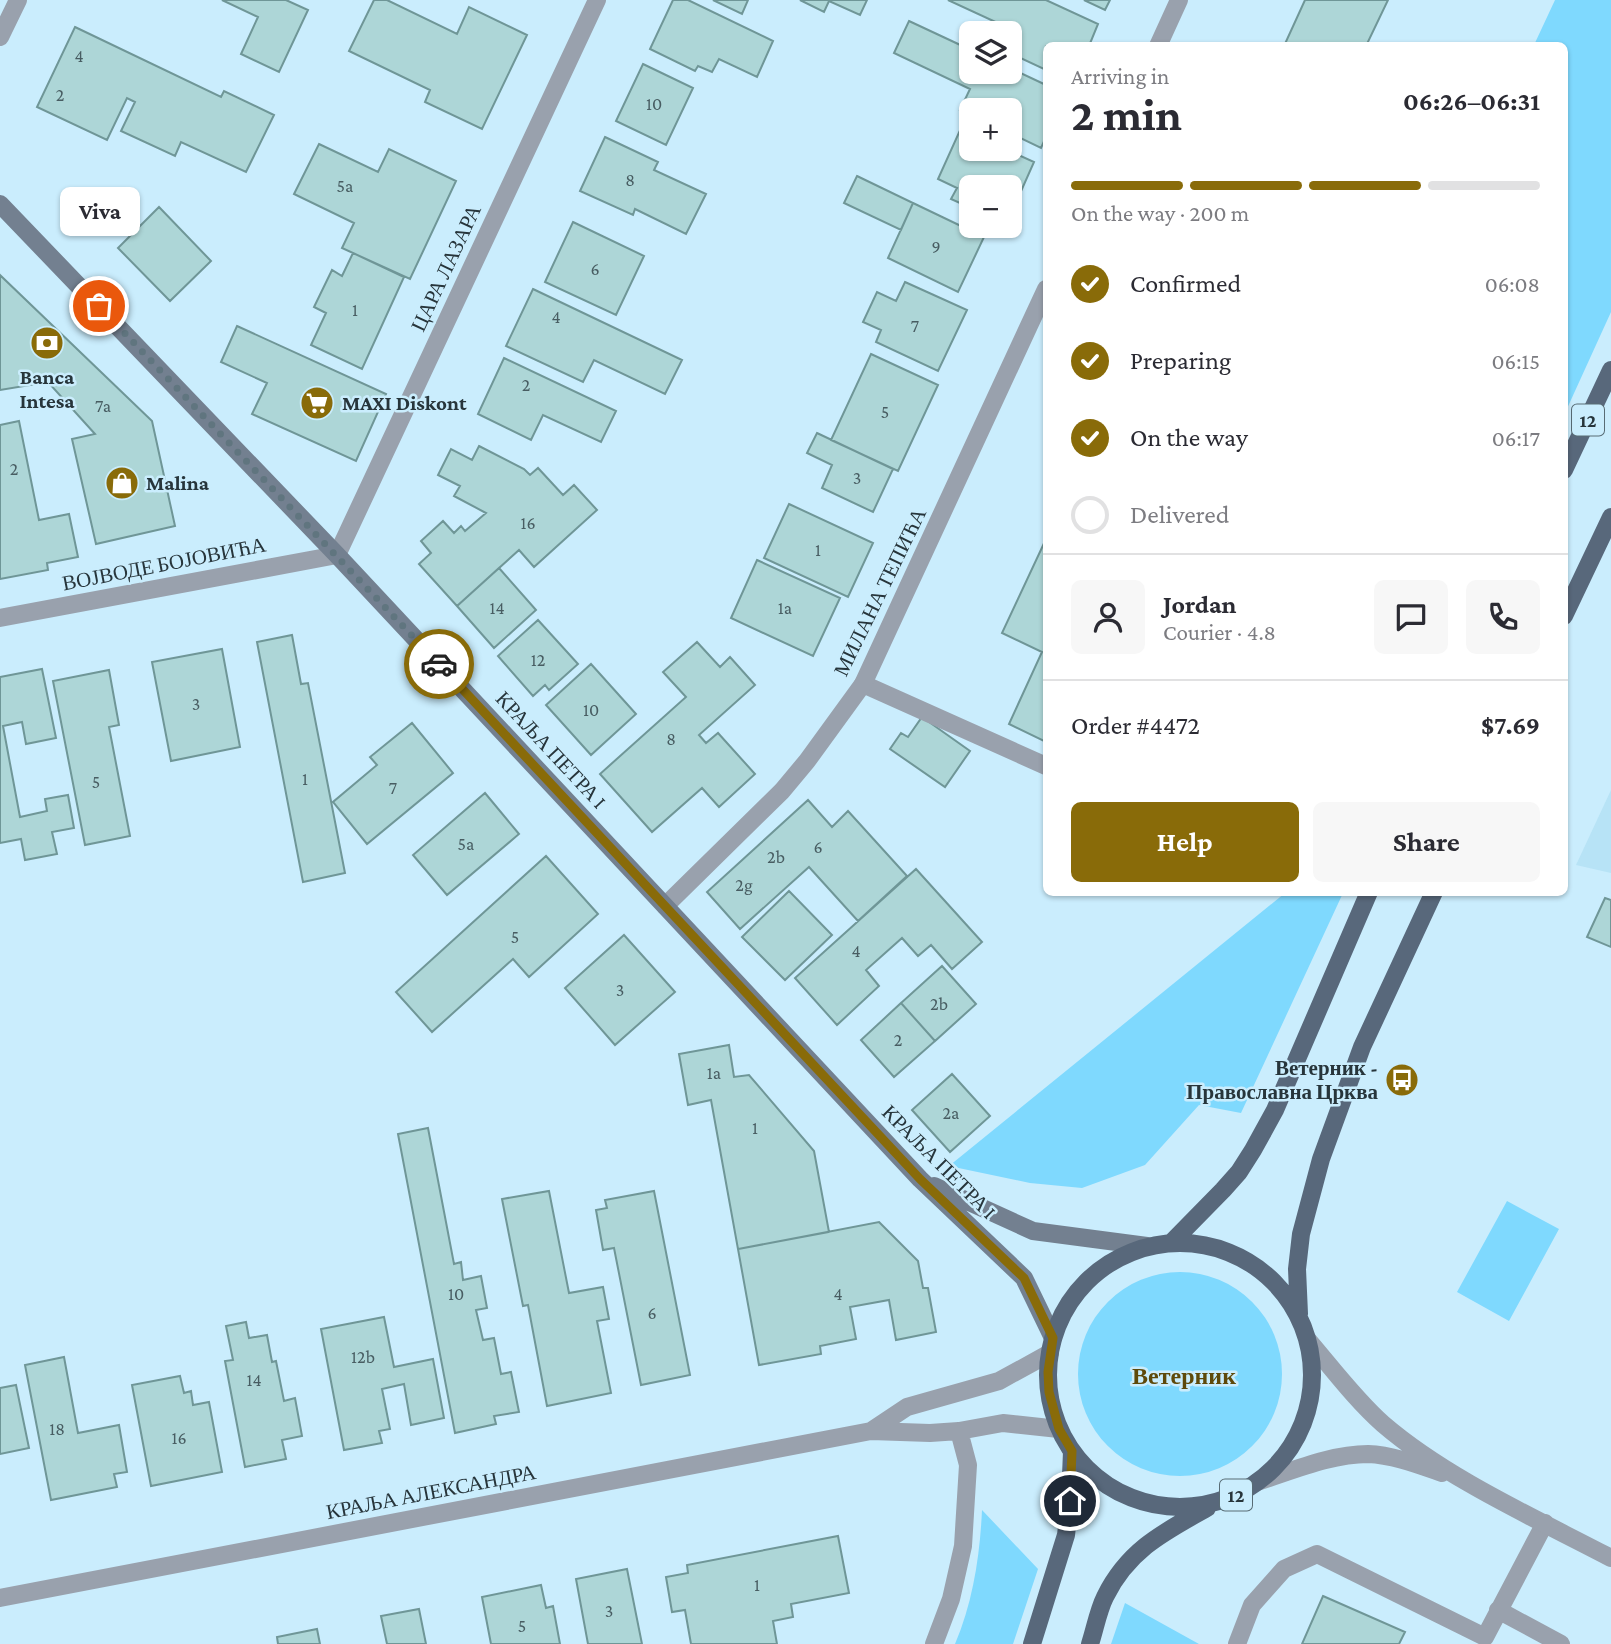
<!DOCTYPE html>
<meta charset="utf-8">
<style>
:root{--surface:#fff;--page:#f7f7f7;--text:#2b2b33;--muted:#7c7c81;--line:#e1e1e2;--accent:#896b09}
body{margin:0;font-family:"Crimson Pro",serif;background:var(--page);color:var(--text);height:100vh;display:flex;flex-direction:column;font-size:26px;white-space:nowrap}
*{box-sizing:border-box;margin:0}
p{font-size:23px;color:var(--muted)}
.icon{flex:none;width:38px;height:38px;fill:none;stroke:currentColor;stroke-width:2;stroke-linecap:round;stroke-linejoin:round}
.map{position:relative;flex:1;overflow:hidden}
.panel{position:absolute;left:1043px;top:42px;width:525px;height:854px;display:flex;flex-direction:column;background:var(--surface);border-radius:10px;box-shadow:0 2px 5px #0004}
.panel>*{flex:none}
.controls{position:absolute;left:959px;top:21px;display:grid;gap:14px}
.controls a{display:grid;place-items:center;width:63px;height:63px;border-radius:10px;background:var(--surface);box-shadow:0 2px 5px #0004;font-size:35px}
.pin{position:absolute;display:grid;place-items:center;width:60px;height:60px;color:#fff;margin:-30px;border:4px solid #fff;border-radius:50%;box-shadow:0 2px 7px #0007}
.courier{position:absolute;display:grid;place-items:center;width:70px;height:70px;margin:-35px;border:5px solid #896b09;border-radius:50%;background:#fff;color:#222;box-shadow:0 2px 9px #0007}
.bubble{position:absolute;height:49px;border-radius:10px;background:var(--surface);box-shadow:0 2px 5px #0004;font-size:23px;font-weight:700;line-height:49px;text-align:center}
.summary em{font-style:normal;font-weight:700}
.summary div{display:flex;flex-direction:column-reverse}
.summary{display:flex;align-items:center;justify-content:space-between;height:119px;padding:0 28px}
h1{font-size:46px;font-weight:700;line-height:52px}
.bar{display:grid;grid-template-columns:repeat(4,1fr);gap:10px 7px;align-content:center;height:84px;padding:0 28px}
.bar i{height:9px;border-radius:5px;background:var(--line)}
.bar .active{background:var(--accent)}
.bar p{grid-column:span 4}
.line{display:flex;align-items:center;gap:18px;padding:0 28px;border-top:2px solid var(--line)}
.line div{flex:1}
.round{display:grid;place-items:center;flex:none;width:74px;height:74px;border-radius:10px;background:var(--page)}
ol{padding:0 28px;list-style:none}
li{display:flex;align-items:center;gap:21px;height:77px}
li p{margin-inline-start:auto}
li .icon{padding:7px;border-radius:50%;background:var(--accent);color:#fff;stroke-width:4}
li:last-child{color:var(--muted)}
li i{width:38px;height:38px;border:4px solid var(--line);border-radius:50%}
.cta{display:flex;gap:14px;margin-top:auto;padding:14px 28px}
.cta a{flex:1;height:80px;border-radius:10px;background:var(--accent);color:#fff;font-size:28px;font-weight:700;line-height:80px;text-align:center}
.cta a+a{background:var(--page);color:var(--text)}
.map>svg:first-child{display:block}
</style>
<div class="map">
<svg width="1611" height="1644" viewBox="0 0 1611 1644">
<rect width="100%" height="100%" fill="#caedfd"/>
<path fill="#b7e3f6" d="M1611 790V873L1576 865Z"/>
<path fill="#7fd9fe" d="M1555 0H1611V312L1565 413 1564 46 1534 45Z
M1285 893H1343L1241 1113 1199 1105 1145 1165 1082 1188 1030 1183 949 1166Z
M1507 1201 1559 1229 1509 1321 1457 1292Z
M1078 1374a102 102 0 1 1 204 0a102 102 0 1 1-204 0Z
M982 1510 1038 1569 1013 1644H955C973 1602 980 1555 982 1510Z
M1125 1603 1199 1644H1111Z"/>
<path fill="#add6d7" stroke="#6f9697" stroke-width="2" d="M222 0H286L308 10 279 72 241 54 258 17Z
M374 0H387L457 34 469 7 527 35 482 129 425 102 430 90 349 51Z
M673 0H688L773 41 757 77 719 59 712 72 698 66 695 71 650 49Z
M713 0H748L742 14Z
M800 0H867L860 15 829 1 824 12Z
M948 0H1046L1098 24 1089 46H1046V70L1010 53V33H996L1000 24Z
M1084 0H1110L1105 10Z
M1305 0H1388L1366 46H1284Z
M909 21 971 50V72H1010V68L1046 85V137L1041 148 1010 133V110H971V115L960 110 970 89 894 53Z
M75 27 221 97 224 91 274 115 246 172 181 142 175 156 121 131 135 102 127 98 107 140 37 107Z
M643 64 693 88 666 145 616 121Z
M961 128 971 133V149H1005L1034 162 1010 216V187H971V208L951 199 957 188 938 179Z
M605 137 658 162 654 170 706 194 686 234 635 209 633 215 580 191Z
M319 144 378 172 389 149 456 181 410 279 342 248 354 223 294 194Z
M857 176 913 203 901 230 844 203Z
M913 203 984 237 958 292 888 258Z
M159 207 211 261 170 301 118 248Z
M573 222 644 256 616 315 545 282Z
M353 253 404 277 362 369 311 345 326 313 314 307 332 270 342 276Z
M0 275 152 421 175 526 96 544 72 439 95 434 48 382 0 390Z
M905 282 967 310 938 371 876 342 881 330 863 322 877 292 896 301Z
M533 289 682 360 665 394 594 360 583 382 506 346Z
M237 326 386 394 356 461 252 414 267 383 221 362Z
M871 354 938 385 898 471 831 440Z
M504 358 616 411 601 442 543 415 531 440 478 414Z
M19 421 39 520 69 514 78 557 47 563 48 570 0 579V425Z
M817 433 893 469 873 512 822 488 832 465 807 453Z
M479 446 524 469 530 475 538 468 563 495 574 485 597 510 534 567 519 550 457 606 419 564 431 553 421 541 443 521 454 533 461 526 465 531 486 513 454 496 460 486 438 475 451 449 472 460Z
M789 504 873 543 848 597 764 558Z
M1046 539V742L1009 724 1042 652 1002 633Z
M757 560 840 598 813 656 731 618Z
M499 568 536 610 494 648 457 606Z
M538 620 578 664 549 690 545 685 533 696 498 656Z
M292 635 301 684 308 683 345 873 303 882 257 642Z
M697 642 720 667 730 657 755 685 699 735 706 743 718 733 755 774 719 807 702 788 652 832 600 774 686 697 663 672Z
M222 649 240 747 171 761 152 662Z
M591 664 636 714 591 755 546 705Z
M42 669 56 738 26 744 22 722 3 726 20 817 47 811 45 799 68 795 74 828 52 832 57 854 25 860 21 839 0 843V677Z
M109 670 119 725 109 727 130 836 85 845 53 681Z
M922 717 970 751 945 787 890 749 901 733 908 737Z
M412 723 453 773 367 844 333 802 377 765 370 757Z
M485 793 519 834 447 895 413 855Z
M808 800 832 827 848 811 907 876 858 921 809 867 740 929 707 892Z
M546 856 598 914 529 977 513 959 432 1032 396 992Z
M916 869 982 942 952 969 931 945 918 956 902 938 866 970 879 986 837 1025 795 978Z
M789 891 832 935 785 980 742 937Z
M1605 898 1611 900V947L1587 937Z
M624 935 675 992 615 1045 565 988Z
M942 966 976 1004 935 1041 901 1003Z
M901 1003 935 1041 894 1077 861 1040Z
M729 1045 734 1077 749 1075 814 1151 829 1232 738 1249 711 1100 688 1105 679 1054Z
M952 1074 990 1116 950 1152 912 1110Z
M428 1128 454 1264 461 1262 463 1280 481 1276 487 1308 476 1310 483 1340 494 1338 501 1374 511 1372 519 1412 494 1416 496 1424 455 1433 398 1134Z
M549 1191 569 1293 603 1287 609 1319 597 1321 611 1393 547 1406 528 1305 523 1306 502 1199Z
M654 1191 690 1375 641 1385 614 1248 603 1250 596 1210 607 1208 605 1200Z
M879 1222 918 1261 923 1288H928L936 1332 896 1340 889 1300 850 1307 856 1339 820 1346 821 1354 759 1365 738 1249Z
M384 1317 394 1367 433 1359 444 1418 411 1425 404 1384 382 1389 390 1429 379 1431 382 1443 344 1450 321 1329Z
M246 1322 249 1338 267 1335 272 1362 276 1361 284 1401 295 1398 302 1436 282 1440 286 1459 245 1467 225 1361 233 1360 226 1326Z
M64 1357 78 1433 119 1425 127 1472 114 1474 117 1487 51 1500 25 1365Z
M180 1376 184 1393 191 1391 193 1405 209 1402 222 1472 151 1486 132 1385Z
M16 1385 29 1448 0 1454V1388Z
M838 1536 849 1593 791 1604 793 1617 773 1621 777 1644H691L685 1610 672 1612 666 1577 688 1573 687 1565Z
M627 1569 642 1644H588L576 1579Z
M541 1585 546 1608 553 1606 560 1644H491L482 1597Z
M1323 1596 1405 1632 1399 1644H1302Z
M419 1609 426 1644H387L381 1616Z
M317 1629 320 1644H278L277 1637Z"/>
<g fill="none" stroke-linecap="round" stroke-linejoin="round">
<path stroke="#99a1ad" stroke-width="18" d="M863 684 1046 766
M1498 1610 1561 1644
M1237 1644 1252 1605 1284 1569 1317 1554 1485 1637 1545 1523"/>
<path stroke="#99a1ad" stroke-width="18" d="M0 37 18 0
M1158 46 1179 0
M0 618 337 555 597 0
M665 906 782 791 807 761 863 684 1046 289
M1308 1340C1332 1368 1355 1399 1383 1424 1447 1479 1537 1519 1611 1558
M871 1431 907 1407 999 1381 1050 1353
M1257 1482C1292 1471 1331 1454 1368 1454 1393 1455 1419 1465 1442 1473
M0 1598 871 1431 930 1433 959 1431 1003 1423 1059 1429
M934 1644 951 1599 963 1546 968 1465 959 1431"/>
<path stroke="#738090" stroke-width="18" d="M0 204 337 555 920 1179 1024 1278 1053 1338
M934 1186 1033 1231 1147 1246"/>
<path stroke="#58687b" stroke-width="18" d="M1564 470 1611 370
M1564 616 1611 517
M1048 1375a132 132 0 1 1 264 0a132 132 0 1 1-264 0Z
M1171 1243 1223 1190 1239 1172 1253 1150 1275 1110 1369 892
M1299 1314 1297 1269 1301 1234 1321 1159 1362 1047 1434 892
M1032 1644 1066 1535 1070 1501 1072 1451
M1090 1644C1095 1629 1098 1611 1105 1597 1128 1550 1164 1532 1207 1508"/>
</g>
<g fill="none" stroke-linecap="round" stroke-linejoin="round">
<path stroke="#60757f" stroke-width="7" stroke-dasharray="0 12.6" d="M99 306 439 664"/>
<path stroke="#896b09" stroke-width="9" d="M439 664 920 1179 1024 1278 1053 1338 1048 1372 1049 1392 1059 1429 1072 1451 1070 1501"/>
</g>
<defs>
<symbol id="bank-disc" viewBox="-11 -11 22 22"><circle r="9.5" fill="#896b09" stroke="#caedfd"/><path d="M-6-4H6V4H-6ZM0-2.3a2.3 2.3 0 1 0 0 4.6a2.3 2.3 0 1 0 0-4.6Z" fill="#fff"/></symbol>
<symbol id="supermarket-disc" viewBox="-11 -11 22 22"><circle r="9.5" fill="#896b09" stroke="#caedfd"/><path d="M-6-5.5h2.5l.6 2H6L4.5 2H-2.5L-4.4-4H-6ZM-1.5 3.2a1.3 1.3 0 1 0 .1 0ZM3 3.2a1.3 1.3 0 1 0 .1 0Z" fill="#fff"/></symbol>
<symbol id="shop-disc" viewBox="-11 -11 22 22"><circle r="9.5" fill="#896b09" stroke="#caedfd"/><path d="M-5-2.5h2.3a2.7 3.5 0 0 1 5.4 0H5L5.5 6h-11ZM-1.5-2.5h3a1.5 2.3 0 0 0-3 0Z" fill="#fff"/></symbol>
<symbol id="bus-disc" viewBox="-11 -11 22 22"><circle r="9.5" fill="#896b09" stroke="#caedfd"/><path d="M-5-6H5V4H4V6H2V4H-2V6H-4V4H-5ZM-3.5-4V0h7V-4ZM-3.5 1.2v1.5H-2V1.2ZM2 1.2v1.5H3.5V1.2Z" fill="#fff"/></symbol>
</defs>
<g fill-rule="evenodd">
<use href="#bank-disc" x="28" y="324" width="38" height="38"/>
<use href="#supermarket-disc" x="298" y="384" width="38" height="38"/>
<use href="#shop-disc" x="103" y="464" width="38" height="38"/>
<use href="#bus-disc" x="1383" y="1061" width="38" height="38"/>
</g>
<g text-anchor="middle" dominant-baseline="central" stroke-width="5" stroke-linejoin="round" paint-order="stroke">
<g font-size="18" fill="#485d62">
<text x="79" y="56">4</text>
<text x="60" y="95">2</text>
<text x="654" y="104">10</text>
<text x="630" y="180">8</text>
<text x="345" y="186">5a</text>
<text x="936" y="247">9</text>
<text x="595" y="269">6</text>
<text x="355" y="310">1</text>
<text x="556" y="317">4</text>
<text x="915" y="326">7</text>
<text x="526" y="385">2</text>
<text x="103" y="406">7a</text>
<text x="885" y="412">5</text>
<text x="14" y="469">2</text>
<text x="857" y="478">3</text>
<text x="528" y="523">16</text>
<text x="818" y="550">1</text>
<text x="497" y="608">14</text>
<text x="785" y="608">1a</text>
<text x="538" y="660">12</text>
<text x="196" y="704">3</text>
<text x="591" y="710">10</text>
<text x="671" y="739">8</text>
<text x="305" y="779">1</text>
<text x="96" y="782">5</text>
<text x="393" y="788">7</text>
<text x="466" y="844">5a</text>
<text x="818" y="847">6</text>
<text x="776" y="857">2b</text>
<text x="744" y="885">2g</text>
<text x="515" y="937">5</text>
<text x="856" y="951">4</text>
<text x="620" y="990">3</text>
<text x="939" y="1004">2b</text>
<text x="898" y="1040">2</text>
<text x="714" y="1073">1a</text>
<text x="951" y="1113">2a</text>
<text x="755" y="1128">1</text>
<text x="456" y="1294">10</text>
<text x="838" y="1294">4</text>
<text x="652" y="1313">6</text>
<text x="363" y="1357">12b</text>
<text x="254" y="1380">14</text>
<text x="57" y="1429">18</text>
<text x="179" y="1438">16</text>
<text x="757" y="1585">1</text>
<text x="609" y="1611">3</text>
<text x="522" y="1626">5</text>
</g>
<g fill="#caedfd" stroke="#586c75" stroke-width="2">
<rect x="1572" y="404.5" width="32" height="31" rx="5"/>
<rect x="1220" y="1479.5" width="32" height="31" rx="5"/>
</g>
<g font-size="19" font-weight="bold" fill="#27353b">
<text x="1588" y="420">12</text>
<text x="1236" y="1495">12</text>
</g>
<g font-size="21" fill="#27353b" stroke="#caedfd">
<text transform="translate(446 268) rotate(-65)">ЦАРА ЛАЗАРА</text>
<text transform="translate(164 564) rotate(-11)">ВОЈВОДЕ БОЈОВИЋА</text>
<text transform="translate(880 592) rotate(-64)">МИЛАНА ТЕПИЋА</text>
<text transform="translate(551 750) rotate(47)">КРАЉА ПЕТРА I</text>
<text transform="translate(939 1162) rotate(45)">КРАЉА ПЕТРА I</text>
<text transform="translate(431 1492) rotate(-11)">КРАЉА АЛЕКСАНДРА</text>
</g>
<g font-size="21" font-weight="bold" fill="#27353b" stroke="#caedfd" text-anchor="start">
<text x="47" y="377" text-anchor="middle">Banca<tspan x="47" dy="24">Intesa</tspan></text>
<text x="342" y="403">MAXI Diskont</text>
<text x="146" y="483">Malina</text>
<text x="1378" y="1068" text-anchor="end">Ветерник -<tspan x="1378" dy="24">Православна Црква</tspan></text>
</g>
<g font-size="24" font-weight="bold" fill="#5e490a" stroke="#caedfd">
<text x="1184" y="1375">Ветерник</text>
</g>
</g>
</svg>
<div class="controls">
<a><svg class="icon" aria-label="layers" viewBox="0 0 24 24"><path d="M12 4l9 5-9 5-9-5zM3 14l9 5 9-5"/></svg></a>
<a>+</a>
<a>−</a>
</div>
<div class="pin" style="left:99px;top:306px;background:#ea580c"><svg class="icon" aria-label="bag" viewBox="0 0 24 24"><path d="M5 8h14l-1 12H6zM9 8a3 3 0 0 1 6 0"/></svg></div>
<div class="pin" style="left:1070px;top:1501px;background:#1f2937"><svg class="icon" aria-label="home" viewBox="0 0 24 24"><path d="M3 11l9-7 9 7M6 9v11h12V9"/></svg></div>
<div class="courier" style="left:439px;top:664px"><svg class="icon" aria-label="car" viewBox="0 0 24 24"><path d="M5 17H2v-5l4-1 3-4h7l3 4 3 1v5h-3M9 17h6M6 11h13"/><circle cx="7" cy="17" r="2"/><circle cx="17" cy="17" r="2"/></svg></div>
<div class="bubble" style="left:60px;top:187px;width:80px">Viva</div>
<section class="panel">
<div class="summary"><div><h1>2 min</h1><p>Arriving in</p></div><em>06:26–06:31</em></div>
<div class="bar"><i class="active"></i><i class="active"></i><i class="active"></i><i></i><p>On the way · 200 m</p></div>
<ol>
<li><svg class="icon" aria-label="check" viewBox="0 0 24 24"><path d="M5 12l5 5 9-10"/></svg>Confirmed<p>06:08</p></li>
<li><svg class="icon" aria-label="check" viewBox="0 0 24 24"><path d="M5 12l5 5 9-10"/></svg>Preparing<p>06:15</p></li>
<li><svg class="icon" aria-label="check" viewBox="0 0 24 24"><path d="M5 12l5 5 9-10"/></svg>On the way<p>06:17</p></li>
<li><i></i>Delivered</li>
</ol>
<div class="line" style="height:126px"><a class="round"><svg class="icon" aria-label="person" viewBox="0 0 24 24"><circle cx="12" cy="8" r="4"/><path d="M4 21q1-7 8-7t8 7"/></svg></a><div><b>Jordan</b><p>Courier · 4.8</p></div><a class="round"><svg class="icon" aria-label="chat" viewBox="0 0 24 24"><path d="M4 5h16v11H9l-5 4z"/></svg></a><a class="round"><svg class="icon" aria-label="phone" viewBox="0 0 24 24"><path d="M5 4h4l2 5-3 2q2 4 5 5l2-3 5 2v4C11 20 4 13 5 4z"/></svg></a></div>
<div class="line" style="height:91px"><div>Order #4472</div><b>$7.69</b></div>
<div class="cta"><a>Help</a><a>Share</a></div>
</section>
</div>
